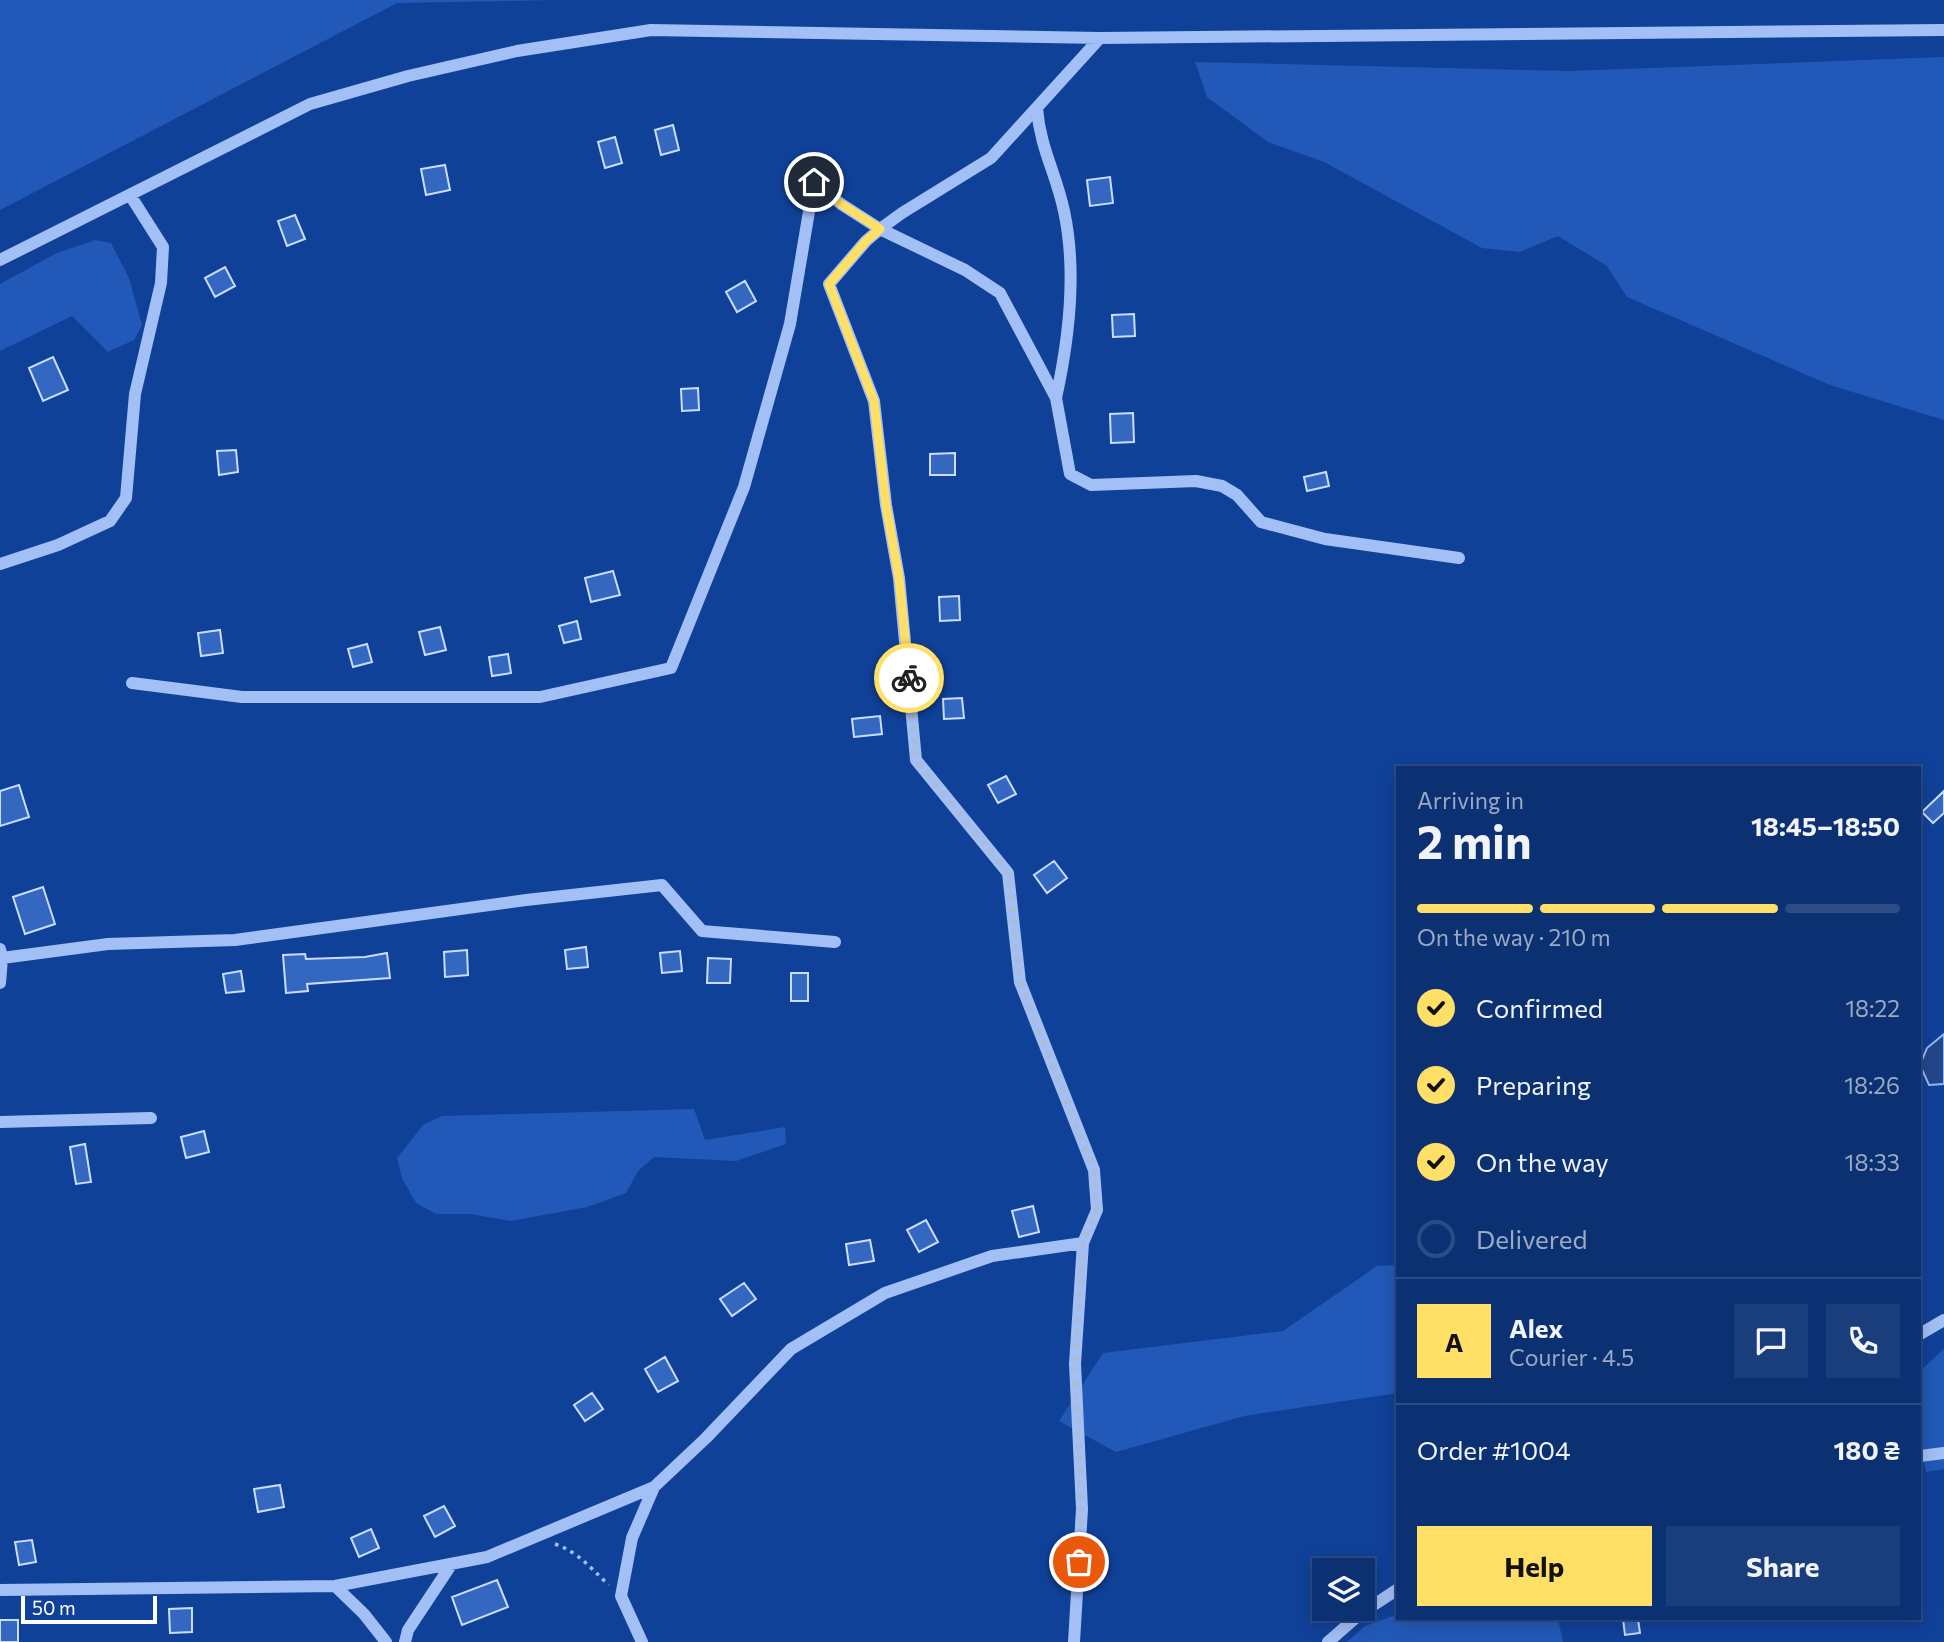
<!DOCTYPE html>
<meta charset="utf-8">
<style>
:root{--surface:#0c3173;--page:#1a3d7b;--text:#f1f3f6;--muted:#9aa9c4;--line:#2c4c85;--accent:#ffdf65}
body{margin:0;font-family:Commissioner,sans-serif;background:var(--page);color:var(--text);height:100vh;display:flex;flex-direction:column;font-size:26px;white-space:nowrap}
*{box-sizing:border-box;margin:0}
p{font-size:23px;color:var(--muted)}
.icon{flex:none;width:38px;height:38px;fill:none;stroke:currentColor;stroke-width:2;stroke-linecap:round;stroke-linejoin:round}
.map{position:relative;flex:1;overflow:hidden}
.side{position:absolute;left:1396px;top:766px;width:525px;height:854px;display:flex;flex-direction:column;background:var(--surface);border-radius:0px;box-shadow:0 4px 18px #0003,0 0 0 2px var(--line)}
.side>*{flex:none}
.tools{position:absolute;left:1312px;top:1558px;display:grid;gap:14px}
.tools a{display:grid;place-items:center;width:63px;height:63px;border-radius:0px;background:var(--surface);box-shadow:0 4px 18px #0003,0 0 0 2px var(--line);font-size:35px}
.scale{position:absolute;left:21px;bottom:18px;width:136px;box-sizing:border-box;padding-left:7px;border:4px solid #fff;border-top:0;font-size:19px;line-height:24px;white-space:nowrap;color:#fff;-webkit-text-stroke:5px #104199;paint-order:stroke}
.pin{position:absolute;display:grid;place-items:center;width:60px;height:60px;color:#fff;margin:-30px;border:4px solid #fff;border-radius:50%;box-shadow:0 2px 7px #0007}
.courier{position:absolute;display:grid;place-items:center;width:70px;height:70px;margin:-35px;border:5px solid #ffdf65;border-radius:50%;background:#fff;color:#222;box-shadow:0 2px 9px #0007}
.head em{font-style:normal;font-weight:700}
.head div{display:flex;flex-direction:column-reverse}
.head{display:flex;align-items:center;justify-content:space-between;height:119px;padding:0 21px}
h1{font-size:46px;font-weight:700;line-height:52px}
.bar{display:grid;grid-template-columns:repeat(4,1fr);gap:10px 7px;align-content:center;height:84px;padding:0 21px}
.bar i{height:9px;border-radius:5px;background:var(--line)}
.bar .selected{background:var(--accent)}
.bar p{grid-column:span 4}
.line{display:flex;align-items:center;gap:18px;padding:0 21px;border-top:2px solid var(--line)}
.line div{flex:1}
.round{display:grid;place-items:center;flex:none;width:74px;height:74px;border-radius:0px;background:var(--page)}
ol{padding:0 21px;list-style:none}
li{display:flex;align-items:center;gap:21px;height:77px}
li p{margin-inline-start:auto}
li .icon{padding:7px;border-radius:50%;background:var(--accent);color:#111;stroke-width:4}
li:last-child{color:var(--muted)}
li i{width:38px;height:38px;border:4px solid var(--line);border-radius:50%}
.cta{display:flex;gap:14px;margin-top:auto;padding:14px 21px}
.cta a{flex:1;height:80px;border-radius:0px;background:var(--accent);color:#111;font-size:28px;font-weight:700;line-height:80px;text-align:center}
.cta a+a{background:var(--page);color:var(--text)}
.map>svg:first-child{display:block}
</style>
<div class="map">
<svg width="1944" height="1642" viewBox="0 0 1944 1642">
<rect width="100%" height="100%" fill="#104199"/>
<path fill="#2259b8" d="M0 0H557L397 3 0 210Z
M1944 57V420L1830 385 1627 297 1607 266 1558 236 1520 252 1482 248 1324 162 1268 142 1207 97 1195 62 1570 71Z
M95 240 111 243 129 278 142 325 134 340 108 352 72 316 0 351V284L57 253Z
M694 1109 705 1140 785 1127 786 1144 736 1161 654 1157 638 1171 626 1193 587 1207 511 1221 470 1214H436L416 1203 402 1178 397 1158 423 1125 442 1116Z
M1398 1265V1393L1244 1416 1116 1452 1059 1421 1103 1353 1283 1331 1377 1266Z
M1944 1349V1469L1926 1472 1920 1447V1371Z
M1398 1614V1619H1558L1563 1642H1347L1365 1626Z"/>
<path fill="#23488a" stroke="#93baf8" stroke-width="2" d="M1944 1034V1084L1929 1085 1920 1065 1927 1048Z"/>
<path fill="#3467c0" stroke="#caddfe" stroke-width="2" d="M673 125 679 150 661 155 655 130Z
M615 137 622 163 605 168 598 142Z
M445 165 450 190 426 195 421 169Z
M1110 177 1113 203 1090 206 1087 180Z
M295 215 305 239 287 246 278 221Z
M225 267 235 286 215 297 205 278Z
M745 281 756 301 737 312 726 292Z
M1134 314 1135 336 1113 337 1112 315Z
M53 357 68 390 43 401 29 368Z
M698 388 699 410 682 411 681 389Z
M1133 413 1134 442 1111 443 1110 414Z
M236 450 238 472 219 475 217 451Z
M955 453V475H930V454Z
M1326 472 1329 486 1307 491 1304 477Z
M613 571 620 595 591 602 585 578Z
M959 596 960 620 940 621 939 597Z
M577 621 581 639 564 643 559 626Z
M440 627 446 650 425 655 419 632Z
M220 630 223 653 201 656 198 633Z
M367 644 372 662 353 667 348 649Z
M508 654 511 673 492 676 489 657Z
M962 698 964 718 944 719 943 699Z
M880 716 882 734 854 737 852 719Z
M1006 776 1016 794 998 803 988 785Z
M19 785 29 817 0 826V791Z
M1944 791V813L1933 823 1922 812Z
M1054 861 1067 878 1047 893 1034 875Z
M43 887 55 924 25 934 13 897Z
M586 947 588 967 567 969 565 950Z
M467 950 468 975 445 977 444 952Z
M680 951 682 971 662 973 660 953Z
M387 953 390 978 307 984 308 991 286 993 283 955 305 954 306 959 365 957Z
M708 958 731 959 730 983H707Z
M241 971 244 991 226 993 223 974Z
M791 973H808V1001H791Z
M204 1131 209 1152 186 1158 181 1137Z
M85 1144 91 1182 76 1184 70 1147Z
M1033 1206 1039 1232 1019 1237 1012 1211Z
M926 1220 938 1242 919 1252 907 1230Z
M870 1240 874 1261 849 1265 846 1244Z
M744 1283 756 1299 732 1316 720 1299Z
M665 1357 678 1381 658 1392 645 1369Z
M592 1393 603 1409 585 1421 574 1405Z
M280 1485 284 1507 258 1512 254 1489Z
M444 1506 455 1526 435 1537 424 1516Z
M371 1529 379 1548 359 1557 351 1538Z
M32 1540 36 1562 19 1565 15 1542Z
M497 1580 508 1607 462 1625 452 1597Z
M192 1608V1632L170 1633 169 1609Z
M1623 1619H1638L1640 1633 1625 1635Z
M0 1620H18V1642H0Z"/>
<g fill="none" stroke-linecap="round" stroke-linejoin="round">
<path stroke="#a2c0f5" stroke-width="3.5" stroke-dasharray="3.5 5" stroke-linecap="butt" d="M555 1544C580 1553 590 1568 609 1585"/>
<path stroke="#a2c0f5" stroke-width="12" d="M1037 108C1040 148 1056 173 1064 211 1077 271 1069 339 1056 398
M800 170 841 204 880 229 965 270 1000 293 1056 398 1070 474 1091 485 1196 481 1222 486 1237 495 1261 522 1325 539 1459 558
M0 260 310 104 408 76 517 51 651 30 1100 38 1944 30
M0 564 58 545 110 521 126 498 135 394 161 283 163 247 130 195
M132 683 242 697H540L671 668 744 487 790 324 814 182
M0 949 2 958 0 983
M2 958 108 944 235 940 526 900 662 885 702 931 835 942
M0 1122 151 1118
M1920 1334 1944 1320
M1920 1456 1944 1453
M335 1586 364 1614 386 1642
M0 1590 335 1586 487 1557 654 1487 706 1438 791 1349 885 1293 992 1256 1083 1243 1097 1210 1094 1170 1020 982 1008 873 916 760 899 578 886 505 874 401 829 284 866 241 880 229 902 213 991 158 1100 38
M405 1642 408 1630 451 1565
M642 1642 621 1596 632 1538 654 1487
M1074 1642 1082 1509 1075 1364 1083 1243
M1328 1642 1360 1614 1398 1589"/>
</g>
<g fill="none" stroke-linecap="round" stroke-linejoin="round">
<path stroke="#abbcdb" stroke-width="7" stroke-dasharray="0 12.6" d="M909 678 916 760 1008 873 1020 982 1094 1170 1097 1210 1083 1243 1075 1364 1082 1509 1079 1562"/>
<path stroke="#ffdf65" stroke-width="9" d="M814 182 841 204 880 229 866 241 829 284 874 401 886 505 899 578 909 678"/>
</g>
</svg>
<div class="tools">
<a><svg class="icon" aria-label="layers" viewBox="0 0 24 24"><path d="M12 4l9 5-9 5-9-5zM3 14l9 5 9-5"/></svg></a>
</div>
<div class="scale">50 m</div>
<div class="pin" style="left:1079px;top:1562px;background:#ea580c"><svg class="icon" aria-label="bag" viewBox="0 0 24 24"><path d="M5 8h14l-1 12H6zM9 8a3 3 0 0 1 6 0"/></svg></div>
<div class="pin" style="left:814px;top:182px;background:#1f2937"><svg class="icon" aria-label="home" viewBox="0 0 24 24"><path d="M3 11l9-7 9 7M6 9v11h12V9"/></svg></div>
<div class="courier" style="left:909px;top:678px"><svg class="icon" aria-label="bike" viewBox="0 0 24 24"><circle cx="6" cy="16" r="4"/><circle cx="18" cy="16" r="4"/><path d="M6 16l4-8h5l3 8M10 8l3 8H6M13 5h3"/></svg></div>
<section class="side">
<div class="head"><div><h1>2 min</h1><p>Arriving in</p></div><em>18:45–18:50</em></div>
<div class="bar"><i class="selected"></i><i class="selected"></i><i class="selected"></i><i></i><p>On the way · 210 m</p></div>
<ol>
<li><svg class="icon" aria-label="check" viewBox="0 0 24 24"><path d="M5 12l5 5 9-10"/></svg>Confirmed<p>18:22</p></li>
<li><svg class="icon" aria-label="check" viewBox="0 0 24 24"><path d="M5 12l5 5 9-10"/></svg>Preparing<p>18:26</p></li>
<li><svg class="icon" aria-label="check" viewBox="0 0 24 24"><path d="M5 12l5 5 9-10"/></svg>On the way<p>18:33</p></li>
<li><i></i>Delivered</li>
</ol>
<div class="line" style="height:126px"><b class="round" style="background:var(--accent);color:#111">A</b><div><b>Alex</b><p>Courier · 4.5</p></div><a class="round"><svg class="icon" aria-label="chat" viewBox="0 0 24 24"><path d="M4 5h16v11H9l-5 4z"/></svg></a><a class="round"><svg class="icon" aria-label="phone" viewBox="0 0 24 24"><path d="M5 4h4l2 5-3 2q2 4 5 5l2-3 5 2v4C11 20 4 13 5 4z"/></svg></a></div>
<div class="line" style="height:91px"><div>Order #1004</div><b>180 ₴</b></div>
<div class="cta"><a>Help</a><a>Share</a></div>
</section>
</div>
